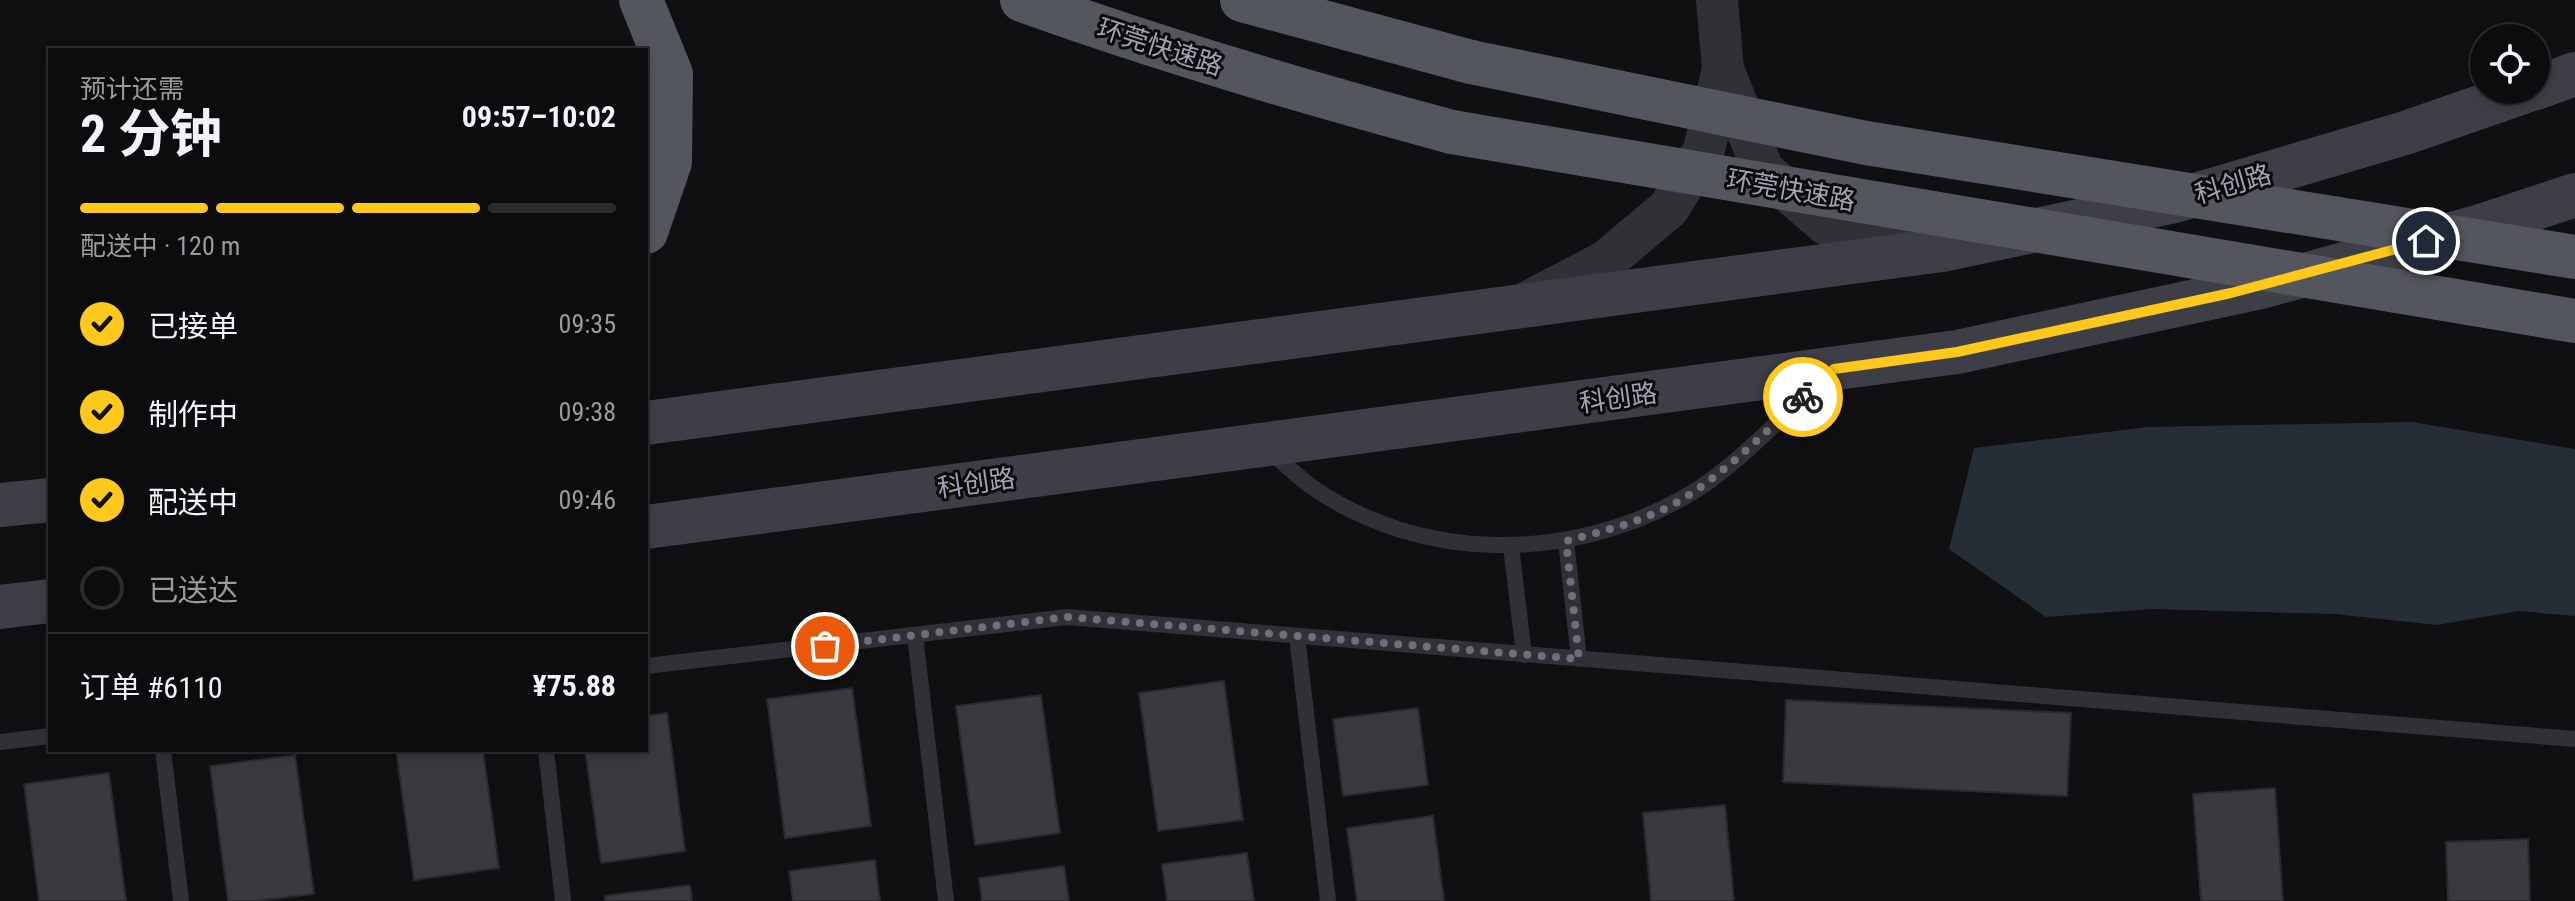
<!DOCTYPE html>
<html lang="zh">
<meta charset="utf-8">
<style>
:root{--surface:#0c0b0d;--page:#1a191b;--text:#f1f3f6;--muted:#9a9b9d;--line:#2c2b2e;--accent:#fec91b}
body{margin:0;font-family:"Roboto Condensed","Noto Sans SC",sans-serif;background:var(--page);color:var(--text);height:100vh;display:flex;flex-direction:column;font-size:30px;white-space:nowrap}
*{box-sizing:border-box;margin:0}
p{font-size:26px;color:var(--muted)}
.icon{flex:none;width:44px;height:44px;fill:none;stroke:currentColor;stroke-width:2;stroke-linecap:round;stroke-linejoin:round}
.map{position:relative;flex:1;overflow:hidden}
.sheet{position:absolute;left:48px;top:48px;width:600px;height:704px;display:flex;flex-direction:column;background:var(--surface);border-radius:0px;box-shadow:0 4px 12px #0003,0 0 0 2px var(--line)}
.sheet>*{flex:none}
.tools{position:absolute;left:2470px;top:24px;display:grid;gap:16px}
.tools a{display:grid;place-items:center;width:80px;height:80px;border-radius:50%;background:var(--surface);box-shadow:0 4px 12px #0003,0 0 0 2px var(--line);font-size:40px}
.pin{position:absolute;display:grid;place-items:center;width:68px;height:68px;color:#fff;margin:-34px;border:4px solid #fff;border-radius:50%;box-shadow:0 2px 8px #0007}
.courier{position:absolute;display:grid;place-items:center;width:80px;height:80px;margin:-40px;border:6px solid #fec91b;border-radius:50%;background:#fff;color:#222;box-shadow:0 2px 10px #0007}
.headline em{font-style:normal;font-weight:700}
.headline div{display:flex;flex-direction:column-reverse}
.headline{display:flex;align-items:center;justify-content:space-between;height:136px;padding:0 32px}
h1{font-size:52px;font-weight:700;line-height:60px}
.bar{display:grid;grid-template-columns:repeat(4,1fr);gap:12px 8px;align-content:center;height:96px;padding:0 32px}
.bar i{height:10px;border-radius:6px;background:var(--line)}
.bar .selected{background:var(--accent)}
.bar p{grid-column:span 4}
.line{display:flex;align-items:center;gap:20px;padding:0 32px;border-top:2px solid var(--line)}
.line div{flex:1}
ol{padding:0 32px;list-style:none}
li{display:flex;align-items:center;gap:24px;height:88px}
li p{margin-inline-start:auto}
li .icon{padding:8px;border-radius:50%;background:var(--accent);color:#111;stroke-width:4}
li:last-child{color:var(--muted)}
li i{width:44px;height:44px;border:4px solid var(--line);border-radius:50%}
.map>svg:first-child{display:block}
</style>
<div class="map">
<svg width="2575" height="901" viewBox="0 0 2575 901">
<rect width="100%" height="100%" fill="#100f11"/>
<path fill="#252d35" d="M2412 422 2575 449V616L2519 611 2437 625 2334 614 2152 609 2046 617 1949 549 1974 448 2148 427Z"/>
<path fill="#3a393f" stroke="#2a292d" stroke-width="2" d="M1224 681 1243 820 1158 831 1139 693Z
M852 688 871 826 785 838 767 699Z
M1041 695 1060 833 975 845 956 706Z
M1786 700 2071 713 2067 796 1783 782Z
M1418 708 1428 785 1343 796 1333 719Z
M667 713 685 851 601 863 585 750H646V716Z
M396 750H483L499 868 414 880Z
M295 755 314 894 256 901H228L210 766Z
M109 773 126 901H39L24 784Z
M2275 788 2283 901H2201L2193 794Z
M1725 805 1734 901H1651L1643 813Z
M1433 816 1444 901H1357L1347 828Z
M2528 839 2530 901H2448L2446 842Z
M1247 853 1254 901H1167L1162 864Z
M875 860 880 901H793L789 871Z
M1064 866 1069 901H982L979 878Z
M690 885 692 901H605V896Z"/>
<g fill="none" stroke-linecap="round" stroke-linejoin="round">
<path stroke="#303136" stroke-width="16" d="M1270 452C1284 463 1297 476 1312 487 1422 563 1568 562 1683 498 1732 471 1780 418 1822 380
M1566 541 1579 659
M1511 546 1524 655
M915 635 946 901
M1297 636 1328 901
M646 666 1067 617 2575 739
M0 742 50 736
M163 750 181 901
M546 750 563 901"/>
<path stroke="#303136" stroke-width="42" d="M1717 0 1723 69
M1526 303 1606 261 1669 208 1704 150 1723 69 1763 170 1826 224 1874 245 1917 248"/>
<path stroke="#3e3f46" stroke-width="44" d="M2536 88 2575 74
M646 423 1942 250 2175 201 2405 133 2529 90
M0 505 50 500
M646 527 1957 352 2261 287 2481 226 2575 195
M0 607 50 601"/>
<path stroke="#54565e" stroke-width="44" d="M641 0 671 74 670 162 646 232
M1022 0C1164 51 1307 93 1452 132
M1242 0 1471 62"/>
<path stroke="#54565e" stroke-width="44" d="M1471 62 1866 143 2575 257
M1452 132 2575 321"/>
</g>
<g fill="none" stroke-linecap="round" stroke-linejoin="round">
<path stroke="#6e6f7a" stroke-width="8" stroke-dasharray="0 14.4" d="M825 646 1067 617 1579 659 1566 541C1607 530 1650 520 1686 497 1729 469 1766 432 1803 397"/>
<path stroke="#fec91b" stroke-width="10" d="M1803 397 1834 369 1957 352 2231 293 2426 241"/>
</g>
<g text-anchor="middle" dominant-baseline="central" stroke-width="6" stroke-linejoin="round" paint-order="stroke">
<g font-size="26" fill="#a0a3b3" stroke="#0b0b0c">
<text transform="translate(1160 47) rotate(18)">环莞快速路</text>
<text transform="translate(2233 184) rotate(-16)">科创路</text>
<text transform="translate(1791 190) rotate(10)">环莞快速路</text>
<text transform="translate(1618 398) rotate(-8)">科创路</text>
<text transform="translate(976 483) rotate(-8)">科创路</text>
</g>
</g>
</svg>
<div class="tools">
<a><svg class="icon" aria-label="locate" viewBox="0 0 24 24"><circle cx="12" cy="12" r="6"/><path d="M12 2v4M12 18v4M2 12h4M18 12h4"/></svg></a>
</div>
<div class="pin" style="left:825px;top:646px;background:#ea580c"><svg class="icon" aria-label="bag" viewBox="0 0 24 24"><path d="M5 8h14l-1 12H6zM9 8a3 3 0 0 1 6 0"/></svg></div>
<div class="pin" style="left:2426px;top:241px;background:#1f2937"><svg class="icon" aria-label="home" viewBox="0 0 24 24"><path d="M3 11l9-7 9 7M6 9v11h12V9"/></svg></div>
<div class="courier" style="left:1803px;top:397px"><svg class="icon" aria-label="bike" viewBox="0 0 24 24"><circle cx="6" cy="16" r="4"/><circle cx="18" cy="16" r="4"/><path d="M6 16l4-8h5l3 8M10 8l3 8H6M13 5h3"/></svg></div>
<section class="sheet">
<div class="headline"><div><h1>2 分钟</h1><p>预计还需</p></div><em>09:57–10:02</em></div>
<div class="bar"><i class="selected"></i><i class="selected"></i><i class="selected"></i><i></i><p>配送中 · 120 m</p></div>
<ol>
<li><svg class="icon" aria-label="check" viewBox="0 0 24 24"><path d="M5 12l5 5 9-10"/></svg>已接单<p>09:35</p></li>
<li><svg class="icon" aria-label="check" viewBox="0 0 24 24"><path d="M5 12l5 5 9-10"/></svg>制作中<p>09:38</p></li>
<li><svg class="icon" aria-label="check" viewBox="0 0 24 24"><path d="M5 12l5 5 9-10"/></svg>配送中<p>09:46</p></li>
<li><i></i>已送达</li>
</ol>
<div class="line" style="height:104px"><div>订单 #6110</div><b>¥75.88</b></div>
</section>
</div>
